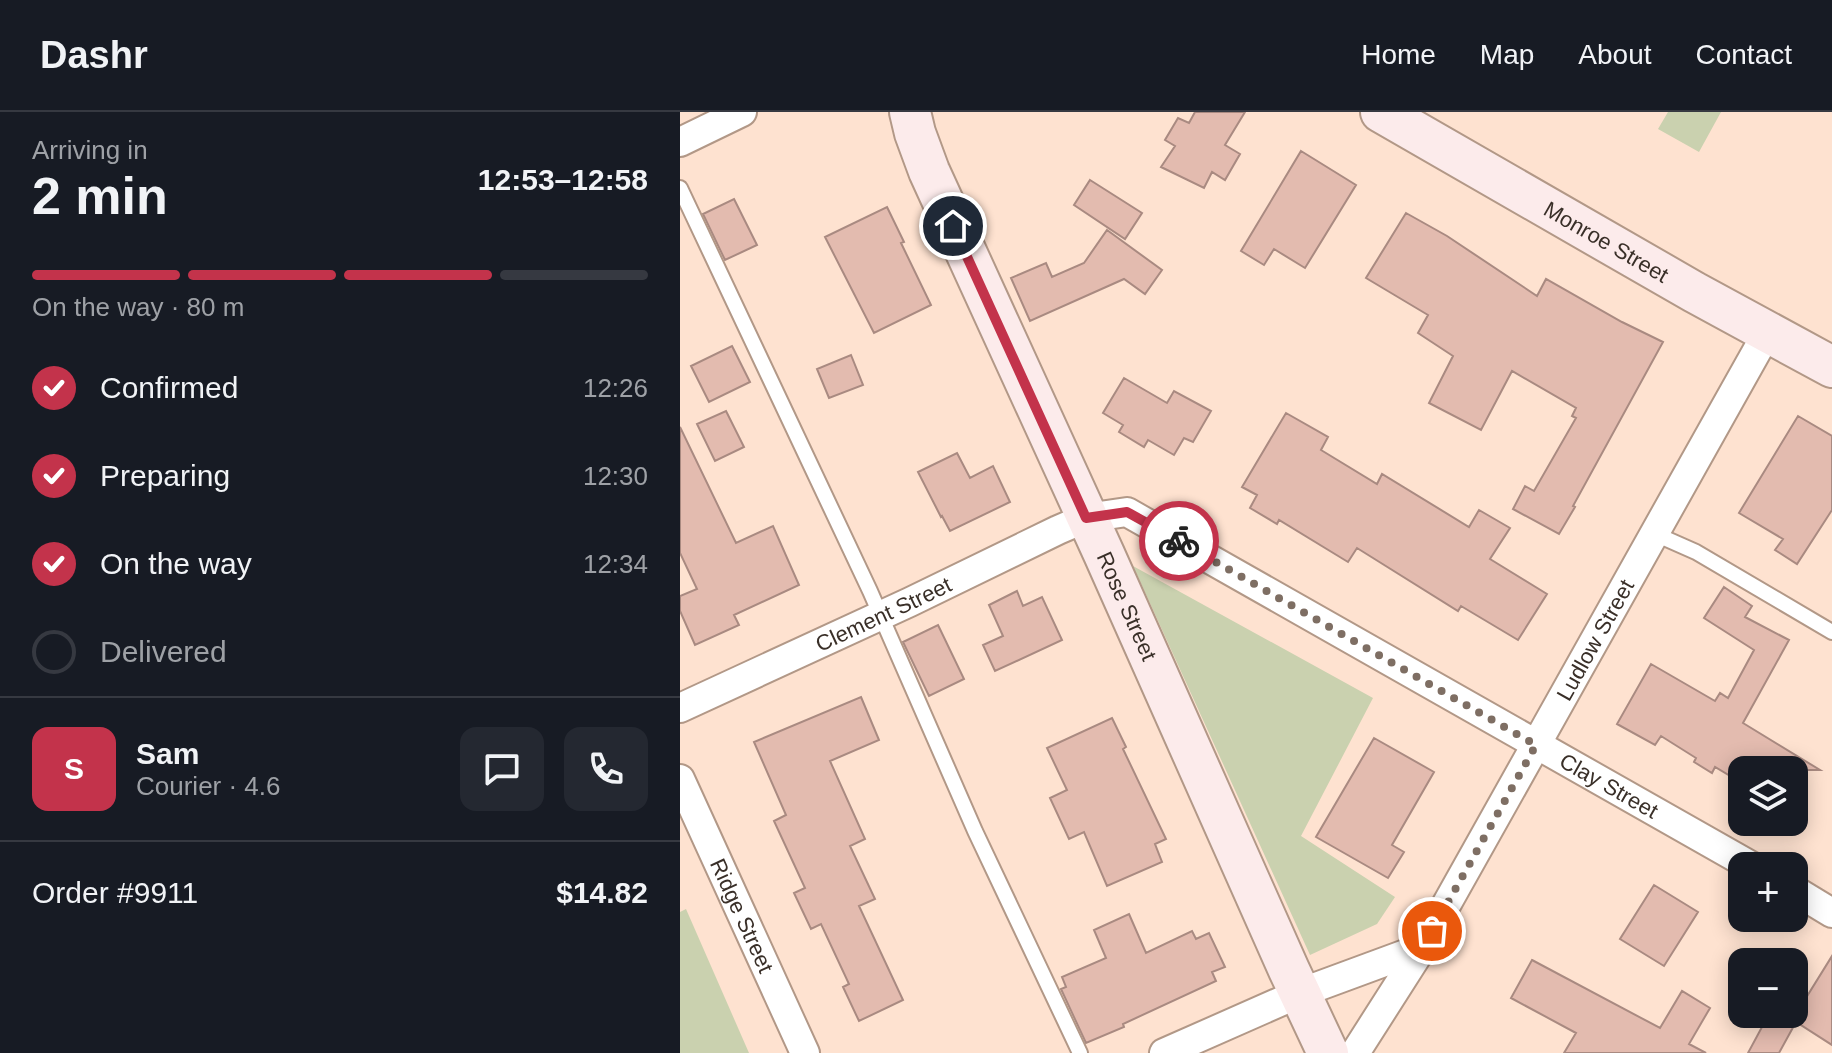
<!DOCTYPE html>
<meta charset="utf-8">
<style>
:root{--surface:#171b24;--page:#242831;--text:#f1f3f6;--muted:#9ea1a6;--line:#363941;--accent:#c3334b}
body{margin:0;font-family:Arial,sans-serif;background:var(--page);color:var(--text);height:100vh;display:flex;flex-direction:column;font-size:30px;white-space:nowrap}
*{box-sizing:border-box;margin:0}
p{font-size:26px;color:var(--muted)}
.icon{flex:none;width:44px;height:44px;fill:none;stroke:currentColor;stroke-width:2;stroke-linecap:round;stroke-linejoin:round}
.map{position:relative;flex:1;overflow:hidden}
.drawer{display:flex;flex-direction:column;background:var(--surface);width:680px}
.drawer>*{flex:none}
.fabs{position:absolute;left:1048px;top:644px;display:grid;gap:16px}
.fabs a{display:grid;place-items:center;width:80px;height:80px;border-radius:16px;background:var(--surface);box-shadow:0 4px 20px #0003;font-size:40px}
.pin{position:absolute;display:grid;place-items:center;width:68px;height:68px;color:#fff;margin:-34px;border:4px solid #fff;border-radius:50%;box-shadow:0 2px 8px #0007}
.courier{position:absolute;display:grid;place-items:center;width:80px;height:80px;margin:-40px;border:6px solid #c3334b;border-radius:50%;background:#fff;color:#222;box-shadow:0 2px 10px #0007}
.summary em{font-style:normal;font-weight:700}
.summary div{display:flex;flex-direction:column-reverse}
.summary{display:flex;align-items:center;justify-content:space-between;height:136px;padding:0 32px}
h1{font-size:52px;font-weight:700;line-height:60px}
.bar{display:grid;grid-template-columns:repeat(4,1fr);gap:12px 8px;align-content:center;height:96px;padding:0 32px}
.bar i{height:10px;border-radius:6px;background:var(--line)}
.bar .on{background:var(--accent)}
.bar p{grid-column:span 4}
.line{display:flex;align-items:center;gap:20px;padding:0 32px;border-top:2px solid var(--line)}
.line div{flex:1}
.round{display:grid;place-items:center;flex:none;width:84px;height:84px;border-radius:16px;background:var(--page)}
ol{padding:0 32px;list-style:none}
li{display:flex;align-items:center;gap:24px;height:88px}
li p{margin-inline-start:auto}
li .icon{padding:8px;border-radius:50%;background:var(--accent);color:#fff;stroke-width:4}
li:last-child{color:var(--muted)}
li i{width:44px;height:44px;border:4px solid var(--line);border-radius:50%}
header{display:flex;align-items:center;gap:48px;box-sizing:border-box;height:112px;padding:0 40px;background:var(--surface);border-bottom:2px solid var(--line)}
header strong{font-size:38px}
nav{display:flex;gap:44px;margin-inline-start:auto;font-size:28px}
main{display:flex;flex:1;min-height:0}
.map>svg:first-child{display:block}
</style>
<header>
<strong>Dashr</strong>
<nav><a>Home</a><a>Map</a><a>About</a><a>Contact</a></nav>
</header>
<main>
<section class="drawer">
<div class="summary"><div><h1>2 min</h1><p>Arriving in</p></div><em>12:53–12:58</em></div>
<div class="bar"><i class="on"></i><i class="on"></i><i class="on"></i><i></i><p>On the way · 80 m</p></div>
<ol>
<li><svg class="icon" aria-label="check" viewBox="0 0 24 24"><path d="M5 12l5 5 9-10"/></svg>Confirmed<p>12:26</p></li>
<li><svg class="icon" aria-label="check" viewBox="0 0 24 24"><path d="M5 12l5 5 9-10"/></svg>Preparing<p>12:30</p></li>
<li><svg class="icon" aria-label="check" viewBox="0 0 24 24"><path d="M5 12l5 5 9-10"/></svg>On the way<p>12:34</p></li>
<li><i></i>Delivered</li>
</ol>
<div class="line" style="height:144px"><b class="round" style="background:var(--accent);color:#fff">S</b><div><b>Sam</b><p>Courier · 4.6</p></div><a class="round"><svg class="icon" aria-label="chat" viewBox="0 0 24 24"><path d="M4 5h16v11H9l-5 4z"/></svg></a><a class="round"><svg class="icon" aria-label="phone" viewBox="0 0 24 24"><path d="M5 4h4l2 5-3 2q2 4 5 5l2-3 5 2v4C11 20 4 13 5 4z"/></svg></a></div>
<div class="line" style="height:104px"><div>Order #9911</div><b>$14.82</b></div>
</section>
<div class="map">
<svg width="1152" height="941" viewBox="0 0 1152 941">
<rect width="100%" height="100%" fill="#fee2d0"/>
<path fill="#cad1af" d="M988 0H1041L1019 40 978 17Z
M453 454 693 586 621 724 715 785 697 812 630 843Z
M6 797 69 941H0V800Z"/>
<path fill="#e3bbaf" stroke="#a98a81" stroke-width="2" d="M515 0H565L545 33 560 42 545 68 532 60 524 76 481 55 495 34 485 28 498 6 509 11Z
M621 39 676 73 625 156 594 137 584 153 561 139Z
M410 68 462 101 445 127 394 93Z
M54 87 77 133 45 148 23 102Z
M207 95 224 130 221 131 251 193 194 221 145 125Z
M726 101 767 124 857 184 866 167 942 210 983 230 893 394 895 395 879 422 833 397 845 374 854 379 896 306 892 304 896 296 832 259 801 318 749 291 773 244 738 221 748 203 686 166Z
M427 118 482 158 465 182 444 167 350 209 331 166 366 151 372 165 404 151Z
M52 234 70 270 29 290 11 254Z
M171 243 183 273 149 286 137 257Z
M444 266 487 291 494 279 531 299 513 330 504 326 494 343 468 328 464 335 439 320 443 313 423 301Z
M46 299 64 335 35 349 17 312Z
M606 301 648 325 641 338 697 372 702 362 789 415 799 398 830 416 810 447 867 482 838 528 781 494 778 499 677 436 668 450 599 408 597 412 570 396 577 383 562 375Z
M1118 304 1152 324V398L1117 452 1095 438 1103 427 1059 401Z
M0 315 56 431 93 414 119 473 54 503 59 513 15 533 0 499V484L17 477 0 441Z
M277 341 290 366 313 354 330 390 270 419 262 404 261 405 238 360Z
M1044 475 1072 494 1065 505 1109 528 1063 611 1140 658H1062V671L1035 655 1032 661 1014 650 1016 646 981 624 975 633 937 612 971 552 1035 589 1040 581 1048 586 1074 538 1024 506Z
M337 479 343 494 362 485 382 528 315 559 303 533 323 524 309 493Z
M258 513 284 567 249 584 223 530Z
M181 585 199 628 150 649 185 727 170 734 195 787 179 794 223 888 179 909 163 875 169 872 141 812 131 817 114 781 125 776 94 709 106 703 74 630Z
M432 606 446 635 443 637 486 727 475 732 482 750 427 774 404 720 389 727 370 686 387 678 367 636Z
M694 626 754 660 712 733 724 740 708 766 636 725Z
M974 773 1018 800 984 854 940 827Z
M449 802 466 841 512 819 516 827 529 821 545 855 532 860 536 869 443 912 444 915 406 931 381 877 386 875 382 865 426 846 414 818Z
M1152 844V933L1116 910 1099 941H1068L1089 902H1116Z
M852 848 980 916 1002 879 1030 896 1009 932 1026 941H884L896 921 831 886Z"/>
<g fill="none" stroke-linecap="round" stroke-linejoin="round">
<defs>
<path id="lane" d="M0 76 190 479 295 719 400 941
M973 421 1016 440 1152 520"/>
<g id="street">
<path d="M0 30 62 0"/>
<path id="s1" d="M0 596 230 490 378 418 406 406 447 400 1071 754"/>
<path id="s2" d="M0 667 125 941"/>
<path d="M1114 778 1152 801"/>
<path d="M484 941 620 881 742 836"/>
<path id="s3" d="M675 941 742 836 1087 221"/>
</g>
<g id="secondary">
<path id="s4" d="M230 0 235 21 249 59 424 442 609 858 648 941"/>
<path id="s5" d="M701 0 1014 180 1152 255"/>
</g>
</defs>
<use href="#lane" stroke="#b29887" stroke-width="18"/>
<use href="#street" stroke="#b29887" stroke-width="32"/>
<use href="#secondary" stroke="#b29887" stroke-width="44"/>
<use href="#lane" stroke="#fff" stroke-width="14"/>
<use href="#street" stroke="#fff" stroke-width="28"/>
<use href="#secondary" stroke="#fcebeb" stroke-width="40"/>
</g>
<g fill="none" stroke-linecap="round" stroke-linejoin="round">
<path stroke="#7e6e63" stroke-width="8" stroke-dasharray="0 14.4" d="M499 429 856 633 752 819"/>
<path stroke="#c3334b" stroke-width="10" d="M273 114 406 406 447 400 499 429"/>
</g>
<g text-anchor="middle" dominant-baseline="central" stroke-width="6" stroke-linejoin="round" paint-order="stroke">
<g font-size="22" fill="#392f28" stroke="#fff">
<text stroke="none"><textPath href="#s5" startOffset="260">Monroe Street</textPath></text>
<text stroke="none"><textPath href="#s4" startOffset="540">Rose Street</textPath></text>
<text stroke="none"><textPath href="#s1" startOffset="224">Clement Street</textPath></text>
<text stroke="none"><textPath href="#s3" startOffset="478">Ludlow Street</textPath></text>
<text stroke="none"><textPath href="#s1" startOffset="1044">Clay Street</textPath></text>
<text stroke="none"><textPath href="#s2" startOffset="150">Ridge Street</textPath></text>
</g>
</g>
</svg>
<div class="fabs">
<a><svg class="icon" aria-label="layers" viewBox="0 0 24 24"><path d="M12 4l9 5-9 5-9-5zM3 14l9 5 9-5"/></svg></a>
<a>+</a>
<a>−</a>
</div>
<div class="pin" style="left:752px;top:819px;background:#ea580c"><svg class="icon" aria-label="bag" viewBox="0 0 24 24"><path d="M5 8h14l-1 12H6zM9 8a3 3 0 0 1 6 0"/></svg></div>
<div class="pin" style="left:273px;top:114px;background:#1f2937"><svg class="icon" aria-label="home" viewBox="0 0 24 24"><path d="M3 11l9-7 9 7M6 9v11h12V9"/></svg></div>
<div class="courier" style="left:499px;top:429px"><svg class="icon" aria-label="bike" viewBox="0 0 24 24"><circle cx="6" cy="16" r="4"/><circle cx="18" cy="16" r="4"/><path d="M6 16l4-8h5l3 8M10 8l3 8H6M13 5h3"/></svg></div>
</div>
</main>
